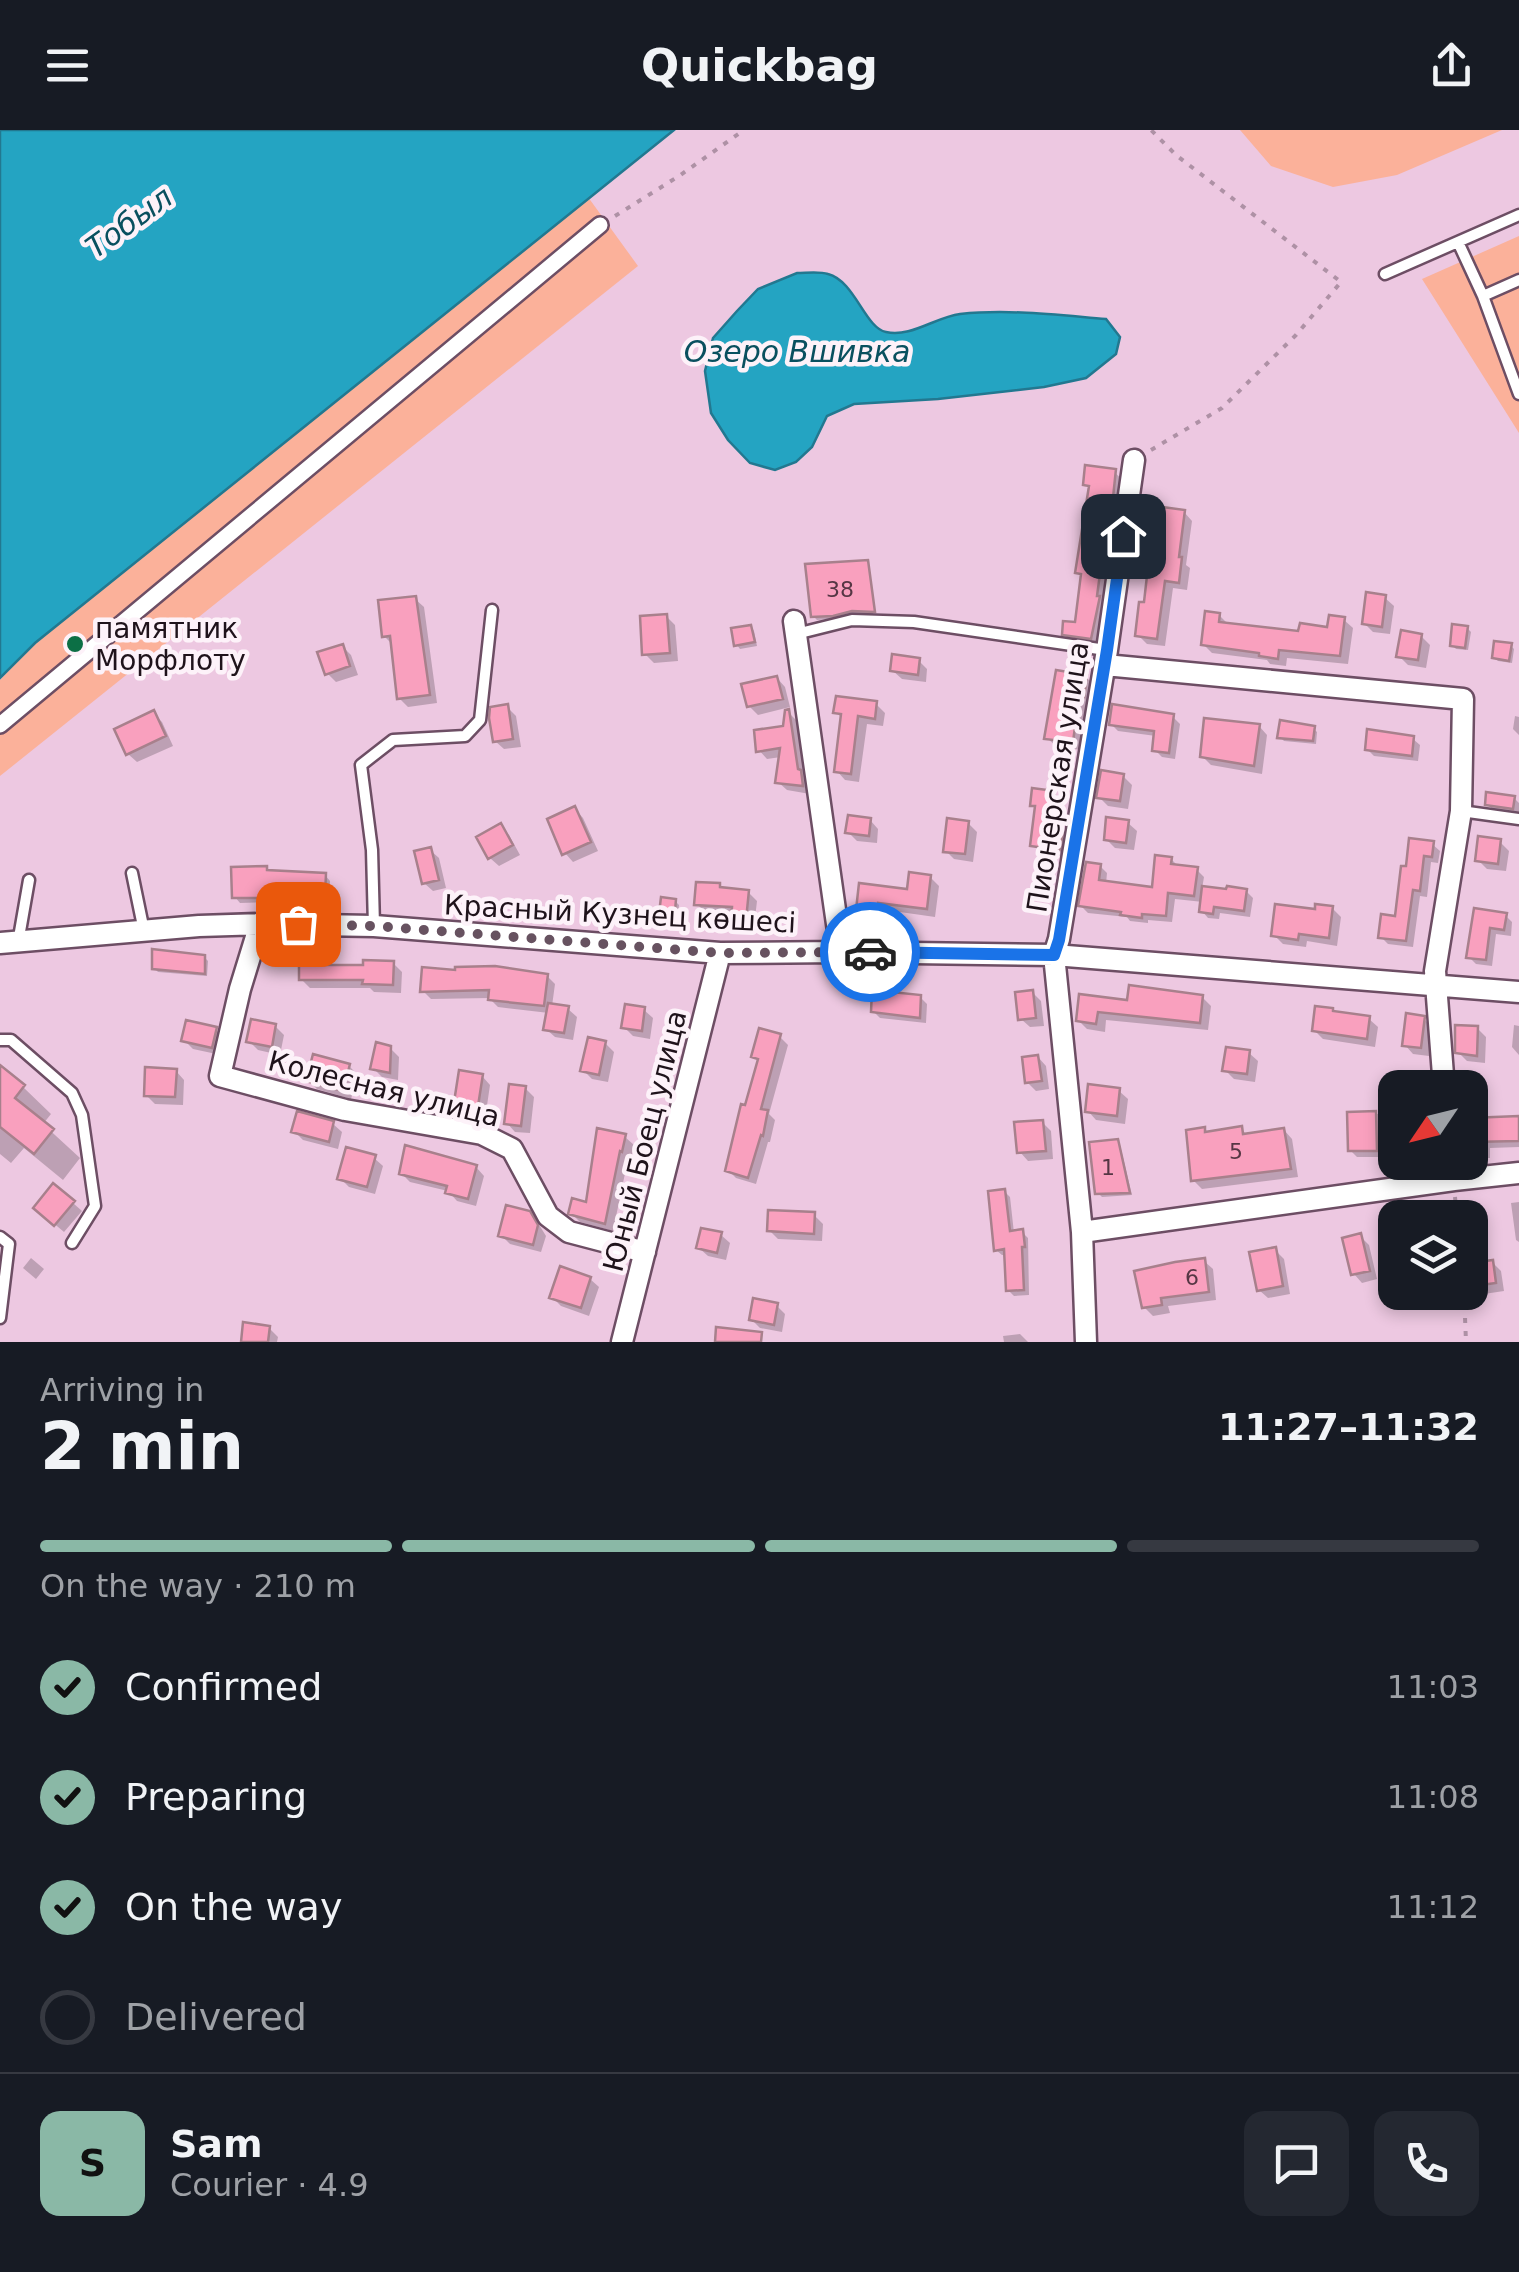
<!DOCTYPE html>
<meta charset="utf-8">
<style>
:root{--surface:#171b24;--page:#242831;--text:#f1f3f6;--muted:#9ea1a6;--line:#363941;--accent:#8ab8a6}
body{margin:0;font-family:"DejaVu Sans",sans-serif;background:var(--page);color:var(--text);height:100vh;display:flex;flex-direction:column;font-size:38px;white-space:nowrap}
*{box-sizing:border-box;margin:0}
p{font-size:32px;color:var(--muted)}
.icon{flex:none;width:55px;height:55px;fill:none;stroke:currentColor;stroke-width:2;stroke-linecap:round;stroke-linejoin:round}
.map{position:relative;height:1212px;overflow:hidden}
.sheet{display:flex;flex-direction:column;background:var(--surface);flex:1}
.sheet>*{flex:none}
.needle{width:65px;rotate:235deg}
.buttons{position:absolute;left:1378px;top:940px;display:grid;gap:20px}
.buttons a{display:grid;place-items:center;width:110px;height:110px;border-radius:20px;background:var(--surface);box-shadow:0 5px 15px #0003;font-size:50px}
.pin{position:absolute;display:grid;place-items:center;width:85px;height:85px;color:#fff;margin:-42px;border-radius:20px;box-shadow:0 5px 15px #0006}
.courier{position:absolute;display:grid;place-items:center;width:100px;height:100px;margin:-50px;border:8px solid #1a73e8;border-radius:50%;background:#fff;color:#222;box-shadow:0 2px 12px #0007}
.headline em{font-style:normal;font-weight:800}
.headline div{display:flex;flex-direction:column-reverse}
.headline{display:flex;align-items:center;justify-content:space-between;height:170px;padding:0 40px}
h1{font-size:65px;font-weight:800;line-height:75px}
.bar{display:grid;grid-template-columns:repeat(4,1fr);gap:15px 10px;align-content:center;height:120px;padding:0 40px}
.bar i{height:12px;border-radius:8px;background:var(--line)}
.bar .selected{background:var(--accent)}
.bar p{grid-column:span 4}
.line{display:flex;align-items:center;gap:25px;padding:0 40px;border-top:2px solid var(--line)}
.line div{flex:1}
.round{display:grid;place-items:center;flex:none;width:105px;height:105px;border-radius:20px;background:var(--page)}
ol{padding:0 40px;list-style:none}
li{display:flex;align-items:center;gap:30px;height:110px}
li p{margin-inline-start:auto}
li .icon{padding:10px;border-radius:50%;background:var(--accent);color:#111;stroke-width:4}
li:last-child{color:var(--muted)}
li i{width:55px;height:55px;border:5px solid var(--line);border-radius:50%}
header{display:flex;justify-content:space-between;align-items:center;height:130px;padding:0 40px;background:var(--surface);font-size:45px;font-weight:800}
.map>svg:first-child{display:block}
</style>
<header><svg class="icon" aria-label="menu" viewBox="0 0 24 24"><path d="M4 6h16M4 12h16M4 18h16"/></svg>Quickbag<svg class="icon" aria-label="share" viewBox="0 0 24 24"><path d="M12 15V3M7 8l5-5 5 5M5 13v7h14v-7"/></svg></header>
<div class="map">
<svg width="1519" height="1212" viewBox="0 0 1519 1212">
<rect width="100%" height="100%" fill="#edc8e1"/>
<path fill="#fbb19a" d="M1240 0H1502L1397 45 1333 57 1271 36Z
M588 67 638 136 0 646V550L35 513Z
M1519 106V303L1422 149Z"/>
<path fill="#24a4c2" stroke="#227890" stroke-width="2.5" d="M0 0H674L35 513 0 548Z
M797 143C806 143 819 141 828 144 855 151 865 198 886 202 910 208 936 187 960 184 1009 179 1057 185 1106 189L1120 207 1116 224 1086 248 1044 257 938 269 854 274 827 286 812 317 796 332 775 340 750 333 728 310 711 283 705 241 713 208 737 181 758 159Z"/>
<path fill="#0003" d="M1114 342 1123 350 1117 413 1112 412 1099 516 1072 512 1064 504 1077 495 1083 447 1078 442 1091 360 1085 354Z
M1184 382 1192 391 1186 435 1190 438 1187 460 1173 458 1165 516 1147 514 1138 505 1147 475Z
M866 433 873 484H857L838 488 817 490 813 486Z
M1385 468 1394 476 1390 504 1373 502 1364 493Z
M415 469 424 477 437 573 408 577 399 568 393 515 384 506Z
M1219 485 1229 495 1301 504 1329 500 1344 490 1353 498 1348 534 1287 528 1286 536 1270 534 1267 530 1212 523 1203 514Z
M666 486 675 495 678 531 654 533 645 524Z
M751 497 754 501 757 516 740 519 737 515Z
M1467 498 1471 502 1468 520 1456 519 1452 515Z
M1421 506 1430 515 1426 538 1408 535 1399 526Z
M1510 515 1514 519 1512 533 1498 531 1494 527Z
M342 516 351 525 358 545 336 552 327 543Z
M918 530 927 539 926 552 902 549 893 541Z
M1086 547 1095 556 1092 575H1087L1081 620 1056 616 1047 608Z
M777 548 785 557 790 577 758 585 749 576Z
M876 574 885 583 883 596 867 594 859 652 845 650 837 641 843 589 836 582Z
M507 577 516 586 521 617 504 619 495 611Z
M787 581 797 591 805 648 809 651 810 664 787 660 778 652 781 627 767 629 759 620 785 598Z
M153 583 162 592 173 616 137 632 128 624Z
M1515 586 1519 587V605L1513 599Z
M1173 587 1180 594 1175 629 1162 627 1155 620 1156 606 1118 601 1111 594Z
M1259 596 1267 605 1262 644 1211 635 1202 626Z
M1314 599 1317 602 1316 614 1284 611 1280 607Z
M1413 609 1420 615 1418 631 1374 626 1367 619Z
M1123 646 1132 655 1128 679 1108 676 1099 667Z
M1054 663 1063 672 1059 704 1070 714 1068 727 1042 724 1033 715 1037 680 1032 675Z
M1514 668 1519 673V686L1496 683 1487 674Z
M575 679 583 688 598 721 573 732 565 723Z
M870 690 878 699 877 713 857 711 848 702Z
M968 693 977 702 973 732 954 729 946 721Z
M1128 693 1137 701 1134 720 1115 718 1106 709Z
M501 696 509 705 520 725 499 736 490 728Z
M1500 712 1509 721 1506 741 1487 739 1478 730Z
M1432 714 1440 721 1438 733 1431 732 1427 767 1420 766 1413 817 1388 814 1381 807 1397 789 1403 738Z
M430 720 439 728 446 758 433 761 424 753Z
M1171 729 1179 737 1197 740 1204 747 1202 759 1246 761 1253 768 1250 787 1220 783 1219 789 1208 788 1202 781 1203 772 1175 769 1172 792 1148 790V793L1130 791 1127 787 1088 783 1081 776 1100 736 1107 743 1106 754 1154 760Z
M266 739 270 743 325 745 330 751 329 772 272 768V772L240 773 235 767Z
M930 747 939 756 935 787 886 780 885 791 867 788 858 780 909 762Z
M719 755 724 760 748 762 757 771 754 797 743 796 734 788V784L706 783 697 774Z
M675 771 679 775 677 796 665 794 661 791Z
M1332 778 1341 787 1337 816 1307 811 1306 817 1283 814 1274 805 1317 781Z
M1476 781 1505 785 1512 792 1511 806 1496 804 1492 836 1476 834 1469 827Z
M204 827 208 831 207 846 158 842 154 838Z
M393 833 402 842 401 863 374 862 370 858H310L301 849Z
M547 846 555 854 552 876 568 879 577 887 573 910 555 907 546 899 549 883 498 877 489 868 431 869 423 861Z
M1032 862 1041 871 1044 896 1030 897 1021 889Z
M1081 866 1129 872 1202 867 1211 876 1208 900 1106 890 1105 902 1087 899 1078 890Z
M920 867 927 874 926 893 880 888 873 881Z
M644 880 653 888 650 909 633 906 624 897Z
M1336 884 1369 889 1378 897 1375 917 1323 909 1314 900Z
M1423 888 1432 897 1429 926 1413 924 1405 915Z
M1514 895 1519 896V925L1512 917Z
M275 896 284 905 280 925 258 920 249 911Z
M1477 898 1486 907 1485 933 1467 931 1458 922Z
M216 900 225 908 221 925 193 919 184 910Z
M780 907 788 915 769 984 775 990 770 1012H768L756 1054 736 1048 728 1040 760 932 754 926Z
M605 913 614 922 608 952 592 949 583 940Z
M390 918 399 927 398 950 382 947 373 938Z
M1249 923 1258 931 1255 952 1234 949 1225 940Z
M1038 927 1046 936 1049 959 1036 961 1027 952Z
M349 936 358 945 351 969 317 959 308 950Z
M0 938 23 957 51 984 43 994 80 1028 63 1050 24 1018 11 1033 0 1024Z
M176 941 184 950 183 975 155 974 146 965Z
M482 946 490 955 484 996 464 993 455 984Z
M1428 950 1435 958H1401V951Z
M525 958 534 967 530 1003 515 1002 507 993Z
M1119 961 1128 969 1125 994 1096 990 1088 981Z
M1349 984H1395V1013H1382L1383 1027H1357L1350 1020Z
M1519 988V1017L1490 1018V1028H1470V989Z
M1042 992 1051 1001 1053 1029 1028 1031 1020 1022Z
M333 994 342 1002 338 1019 303 1010 294 1001Z
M1241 999 1248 1006 1284 1000 1292 1009 1298 1047 1202 1059 1193 1050 1204 1000 1207 1004Z
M625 1007 634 1015 631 1029H628L613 1101 580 1092 571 1083 588 1075Z
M1117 1011 1120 1015 1132 1065 1102 1067 1098 1063Z
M374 1028 383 1036 375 1064 349 1057 340 1048Z
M476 1037 484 1046 476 1076 457 1071 448 1061 410 1052 401 1043Z
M1004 1061 1010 1067 1014 1103 1022 1102 1028 1108 1029 1165 1014 1166 1008 1160 1007 1125H1002L996 1120Z
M1519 1072V1112L1516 1110 1511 1073Z
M73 1073 82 1081 64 1102 45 1086Z
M529 1084 538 1093 546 1106 541 1122 510 1114 501 1105Z
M814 1085 823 1094 822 1111 778 1109 769 1100Z
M721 1105 730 1113 726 1130 708 1126 699 1118Z
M1360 1106 1369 1115 1377 1149 1362 1153 1354 1144Z
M1275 1120 1284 1129 1290 1164 1268 1168 1259 1160Z
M31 1128 44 1139 36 1149 23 1138Z
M1204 1131 1213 1139 1216 1170 1168 1176 1170 1183 1153 1186 1144 1177Z
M1492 1132 1501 1141 1504 1161 1484 1164 1475 1155Z
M590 1149 599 1157 589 1186 561 1176 552 1167Z
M776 1175 785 1184 782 1202 760 1198 751 1189Z
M269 1198 278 1207 277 1212H243Z
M1020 1204 1028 1212H1004L1003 1206Z"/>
<path fill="#f9a0be" stroke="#a8808c" stroke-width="2.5" d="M1085 335 1116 339 1109 406H1105L1097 466H1100L1091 509 1062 505 1063 491 1075 492 1081 444 1075 443 1089 356 1083 355Z
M1155 376 1185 380 1179 427H1182L1179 453 1165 451 1157 509 1135 506 1139 472H1144Z
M868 430 875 482 852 481 833 486 811 487 805 434Z
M1366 462 1386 465 1382 497 1362 494Z
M416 466 430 565 397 569 390 506 382 507 378 470Z
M1205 481 1220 483 1219 492 1298 501 1300 493 1327 497 1329 485 1345 487 1340 526 1279 520 1278 529 1259 526V523L1201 515Z
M667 484 670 523 642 525 640 486Z
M1452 494 1468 496 1465 518 1450 516Z
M751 495 755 512 734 516 731 498Z
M1401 500 1422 504 1418 530 1396 527Z
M1494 511 1512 513 1509 531 1492 528Z
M343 514 350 536 325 545 317 522Z
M892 524 920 528 918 545 890 541Z
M1056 540 1087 545 1084 568 1079 567 1073 612 1044 609Z
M777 546 783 569 747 577 741 554Z
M836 566 877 571 875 589 858 586 851 644 834 642 841 584 833 583Z
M508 574 513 609 493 612 489 588 490 577Z
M1112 574 1174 584 1169 623 1152 621 1154 601 1109 595Z
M789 579 798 639 801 640 803 656 775 653 780 618 756 622 754 600 783 596 785 580Z
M154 580 166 606 126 625 114 599Z
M1204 588 1260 594 1254 636 1200 627Z
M1280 590 1315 596 1313 611 1277 608Z
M1367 599 1414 606 1412 626 1365 620Z
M1101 640 1124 644 1120 671 1096 668Z
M1032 658 1055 661 1050 701 1063 702 1060 720 1030 716 1035 676H1030Z
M1486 662 1515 666 1513 679 1485 675Z
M575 676 591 712 562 725 547 689Z
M848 685 871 688 869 706 845 703Z
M1106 687 1129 690 1126 713 1104 710Z
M947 688 969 691 965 724 943 722Z
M501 693 513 715 488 729 476 707Z
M1478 706 1501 709 1498 734 1475 731Z
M1409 708 1434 711 1432 727 1424 726 1420 761 1413 760 1406 811 1378 808 1381 784 1395 786 1401 736H1406Z
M431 717 439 750 422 754 414 721Z
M1155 725 1172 727 1171 734 1198 737 1194 766 1168 763 1166 786 1142 784V788L1120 785 1121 782 1078 776 1086 732 1101 734 1099 750 1152 757Z
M267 736V740L326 743 325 767 268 764V768H232L231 737Z
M909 742 931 745 927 779 878 773 877 783 856 780 859 753 907 759Z
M696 752 720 753V757L749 760 746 790 731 789 732 777 694 775Z
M1202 756 1226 759 1227 756 1247 759 1244 781 1214 777 1213 784 1199 782Z
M661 767 676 769 674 793 658 792Z
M1275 774 1315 779V774L1333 776 1329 808 1299 804 1298 810 1271 806Z
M1474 778 1507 783 1504 800 1490 798 1486 830 1466 828Z
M152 819 205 825V844L152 839Z
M363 830 394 831 393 855 362 854 363 850H299V835H363Z
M495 836 548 844 544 876 488 870 489 860 420 862 422 837 455 840V837Z
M1129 855 1203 865 1200 893 1098 882 1096 894 1076 891 1079 864 1127 870Z
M872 860 921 865 920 888 871 882Z
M1033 860 1036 888 1018 890 1015 862Z
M548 873 569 876 564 903 543 900Z
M625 874 645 877 642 901 621 898Z
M1315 876 1333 878V881L1370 886 1367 909 1312 901Z
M1406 883 1425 886 1421 918 1402 916Z
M251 889 276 894 272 917 246 912Z
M186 890 217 897 212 918 181 911Z
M1455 895 1478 896 1477 926 1455 923Z
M759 898 781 904 761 979 768 980 763 1006 761 1005 748 1048 725 1041 741 974 745 975 758 929 751 927Z
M588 907 606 911 599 945 580 941Z
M376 912 391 916 390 943 370 939Z
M1226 917 1250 920 1247 944 1222 941Z
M313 924 350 934 343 961 306 951Z
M1038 925 1042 951 1025 953 1022 927Z
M0 935 25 955 15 968 54 999 34 1024 0 997Z
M145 937 177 939 175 967 144 966Z
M459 940 483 944 476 989 452 985Z
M509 954 526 956 521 996 504 994Z
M1088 954 1120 958 1117 986 1085 982Z
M297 981 334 991 329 1012 291 1002Z
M1376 981 1377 1021H1348L1347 982Z
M1519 986V1011L1470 1012V988Z
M1043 990 1046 1021 1017 1023 1014 992Z
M1242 996 1243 1004 1284 998 1291 1039 1191 1051 1186 1000 1205 997V1002Z
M597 998 626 1004 622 1022 620 1021 605 1094 568 1084 572 1068 586 1072Z
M1118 1009 1130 1063 1095 1064 1089 1012Z
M405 1015 477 1035 468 1069 445 1063 447 1056 399 1044Z
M346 1017 376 1025 367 1057 337 1049Z
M53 1053 75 1071 54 1096 33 1078Z
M1005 1059 1010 1101 1023 1099 1025 1117H1022L1024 1160 1006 1161 1004 1119 994 1121 988 1061Z
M506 1075 530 1081 538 1095 533 1115 498 1106Z
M768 1080 815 1082 814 1104 767 1101Z
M701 1098 722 1102 717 1123 696 1118Z
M1361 1103 1370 1141 1351 1145 1342 1108Z
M1276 1117 1283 1156 1257 1161 1249 1122Z
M1205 1128 1209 1162 1161 1168 1162 1175 1142 1178 1134 1141 1175 1132Z
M1493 1130 1496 1153 1473 1156 1470 1133Z
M560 1136 591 1147 581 1178 549 1168Z
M753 1168 778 1173 774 1195 749 1190Z
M243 1192 270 1196 268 1212H241Z
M716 1197 762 1202 761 1212H715Z"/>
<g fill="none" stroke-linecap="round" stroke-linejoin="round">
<defs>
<path id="service" d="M1458 112 1483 166
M1385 144 1519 85
M1519 150 1483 166 1519 264
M796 504 852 490 914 492 1106 520
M1461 681 1519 689
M132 743 144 801
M374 796 372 720 361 635 393 610 465 606 480 590 492 480
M18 813 29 750
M0 910H11L72 963 82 985 95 1076 72 1113
M0 1107 9 1114 0 1188"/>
<path id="pedestrian" d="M0 595 600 95"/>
<path id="minor" d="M794 491 841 822
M1105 535 1463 569 1461 681 1435 841 1444 958
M260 794 240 859 220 946 345 980 482 1004 512 1019 548 1086 569 1102 645 1122
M0 813 199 796 260 794 374 796 720 823 841 822 1054 825 1519 862
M1082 1102 1454 1050 1519 1043
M622 1212 720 823
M1086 1212 1082 1102 1054 825 1059 809 1107 520 1134 330"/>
</defs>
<use href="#service" stroke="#6d4e64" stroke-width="15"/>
<use href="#pedestrian" stroke="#6d4e64" stroke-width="20"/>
<use href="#minor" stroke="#6d4e64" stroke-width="25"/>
<path stroke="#ae91a5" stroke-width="4" stroke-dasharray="5 8" stroke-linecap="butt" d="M615 86 679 46 744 0
M1151 320 1222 278 1296 205 1341 152 1176 25 1151 0
M1455 1067 1457 1088
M1464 1162 1466 1212"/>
<use href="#service" stroke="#fff" stroke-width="10"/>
<use href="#pedestrian" stroke="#fff" stroke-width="15"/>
<use href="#minor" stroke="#fff" stroke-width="20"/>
</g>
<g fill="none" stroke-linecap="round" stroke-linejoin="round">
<path stroke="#675260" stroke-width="10" stroke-dasharray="0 18" d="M298 794 374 796 720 823 870 822"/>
<path stroke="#1a73e8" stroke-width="12" d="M870 822 1054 825 1059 810 1107 520 1123 406"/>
</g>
<circle fill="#0c6f45" stroke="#fdf2f9" stroke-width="4" cx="75" cy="514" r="10"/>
<g text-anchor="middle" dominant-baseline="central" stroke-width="9" stroke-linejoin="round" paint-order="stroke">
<g font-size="22" fill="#563644">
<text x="840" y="459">38</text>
<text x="1236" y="1021">5</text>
<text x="1108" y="1037">1</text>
<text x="1192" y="1147">6</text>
</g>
<g font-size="28" fill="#1f131b" stroke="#fdf2f9" text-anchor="start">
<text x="95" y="498">памятник<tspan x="95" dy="32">Морфлоту</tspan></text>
</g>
<g font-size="28" fill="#1f131b" stroke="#fdf2f9">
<text transform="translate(1058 647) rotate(-81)">Пионерская улица</text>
<text transform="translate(620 784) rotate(3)">Красный Кузнец көшесі</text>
<text transform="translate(384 959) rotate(14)">Колесная улица</text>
<text transform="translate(645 1011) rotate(-76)">Юный Боец улица</text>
</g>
<g font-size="30" font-style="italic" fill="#09505f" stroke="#fdf2f9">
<text transform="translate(129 92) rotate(-36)">Тобыл</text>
<text x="797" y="221">Озеро Вшивка</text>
</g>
</g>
</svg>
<div class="buttons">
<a><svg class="needle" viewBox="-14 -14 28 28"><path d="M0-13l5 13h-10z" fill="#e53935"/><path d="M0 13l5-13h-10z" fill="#9ea1a6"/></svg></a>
<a><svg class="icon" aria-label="layers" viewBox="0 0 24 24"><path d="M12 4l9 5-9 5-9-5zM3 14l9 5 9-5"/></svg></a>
</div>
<div class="pin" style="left:298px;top:794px;background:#ea580c"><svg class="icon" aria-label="bag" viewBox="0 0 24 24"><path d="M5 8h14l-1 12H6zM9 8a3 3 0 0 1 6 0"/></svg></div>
<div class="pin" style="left:1123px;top:406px;background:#1f2937"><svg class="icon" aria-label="home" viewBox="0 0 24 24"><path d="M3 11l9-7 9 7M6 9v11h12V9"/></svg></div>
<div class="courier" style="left:870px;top:822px"><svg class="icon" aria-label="car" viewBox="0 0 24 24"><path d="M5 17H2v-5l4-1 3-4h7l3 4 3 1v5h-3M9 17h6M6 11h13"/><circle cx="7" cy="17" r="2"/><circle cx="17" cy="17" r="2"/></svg></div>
</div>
<section class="sheet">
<div class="headline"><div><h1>2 min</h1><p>Arriving in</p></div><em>11:27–11:32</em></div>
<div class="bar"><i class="selected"></i><i class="selected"></i><i class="selected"></i><i></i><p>On the way · 210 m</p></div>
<ol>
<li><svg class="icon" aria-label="check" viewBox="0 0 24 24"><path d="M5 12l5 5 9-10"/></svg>Confirmed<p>11:03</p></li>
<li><svg class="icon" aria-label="check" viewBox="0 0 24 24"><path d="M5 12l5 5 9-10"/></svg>Preparing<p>11:08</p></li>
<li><svg class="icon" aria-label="check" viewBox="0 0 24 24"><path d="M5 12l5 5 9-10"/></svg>On the way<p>11:12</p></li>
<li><i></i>Delivered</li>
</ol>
<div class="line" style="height:180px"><b class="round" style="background:var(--accent);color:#111">S</b><div><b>Sam</b><p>Courier · 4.9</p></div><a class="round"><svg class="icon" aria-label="chat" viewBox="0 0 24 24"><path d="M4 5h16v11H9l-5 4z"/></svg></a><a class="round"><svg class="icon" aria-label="phone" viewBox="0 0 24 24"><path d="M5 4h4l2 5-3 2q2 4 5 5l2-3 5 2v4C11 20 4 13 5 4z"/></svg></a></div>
</section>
